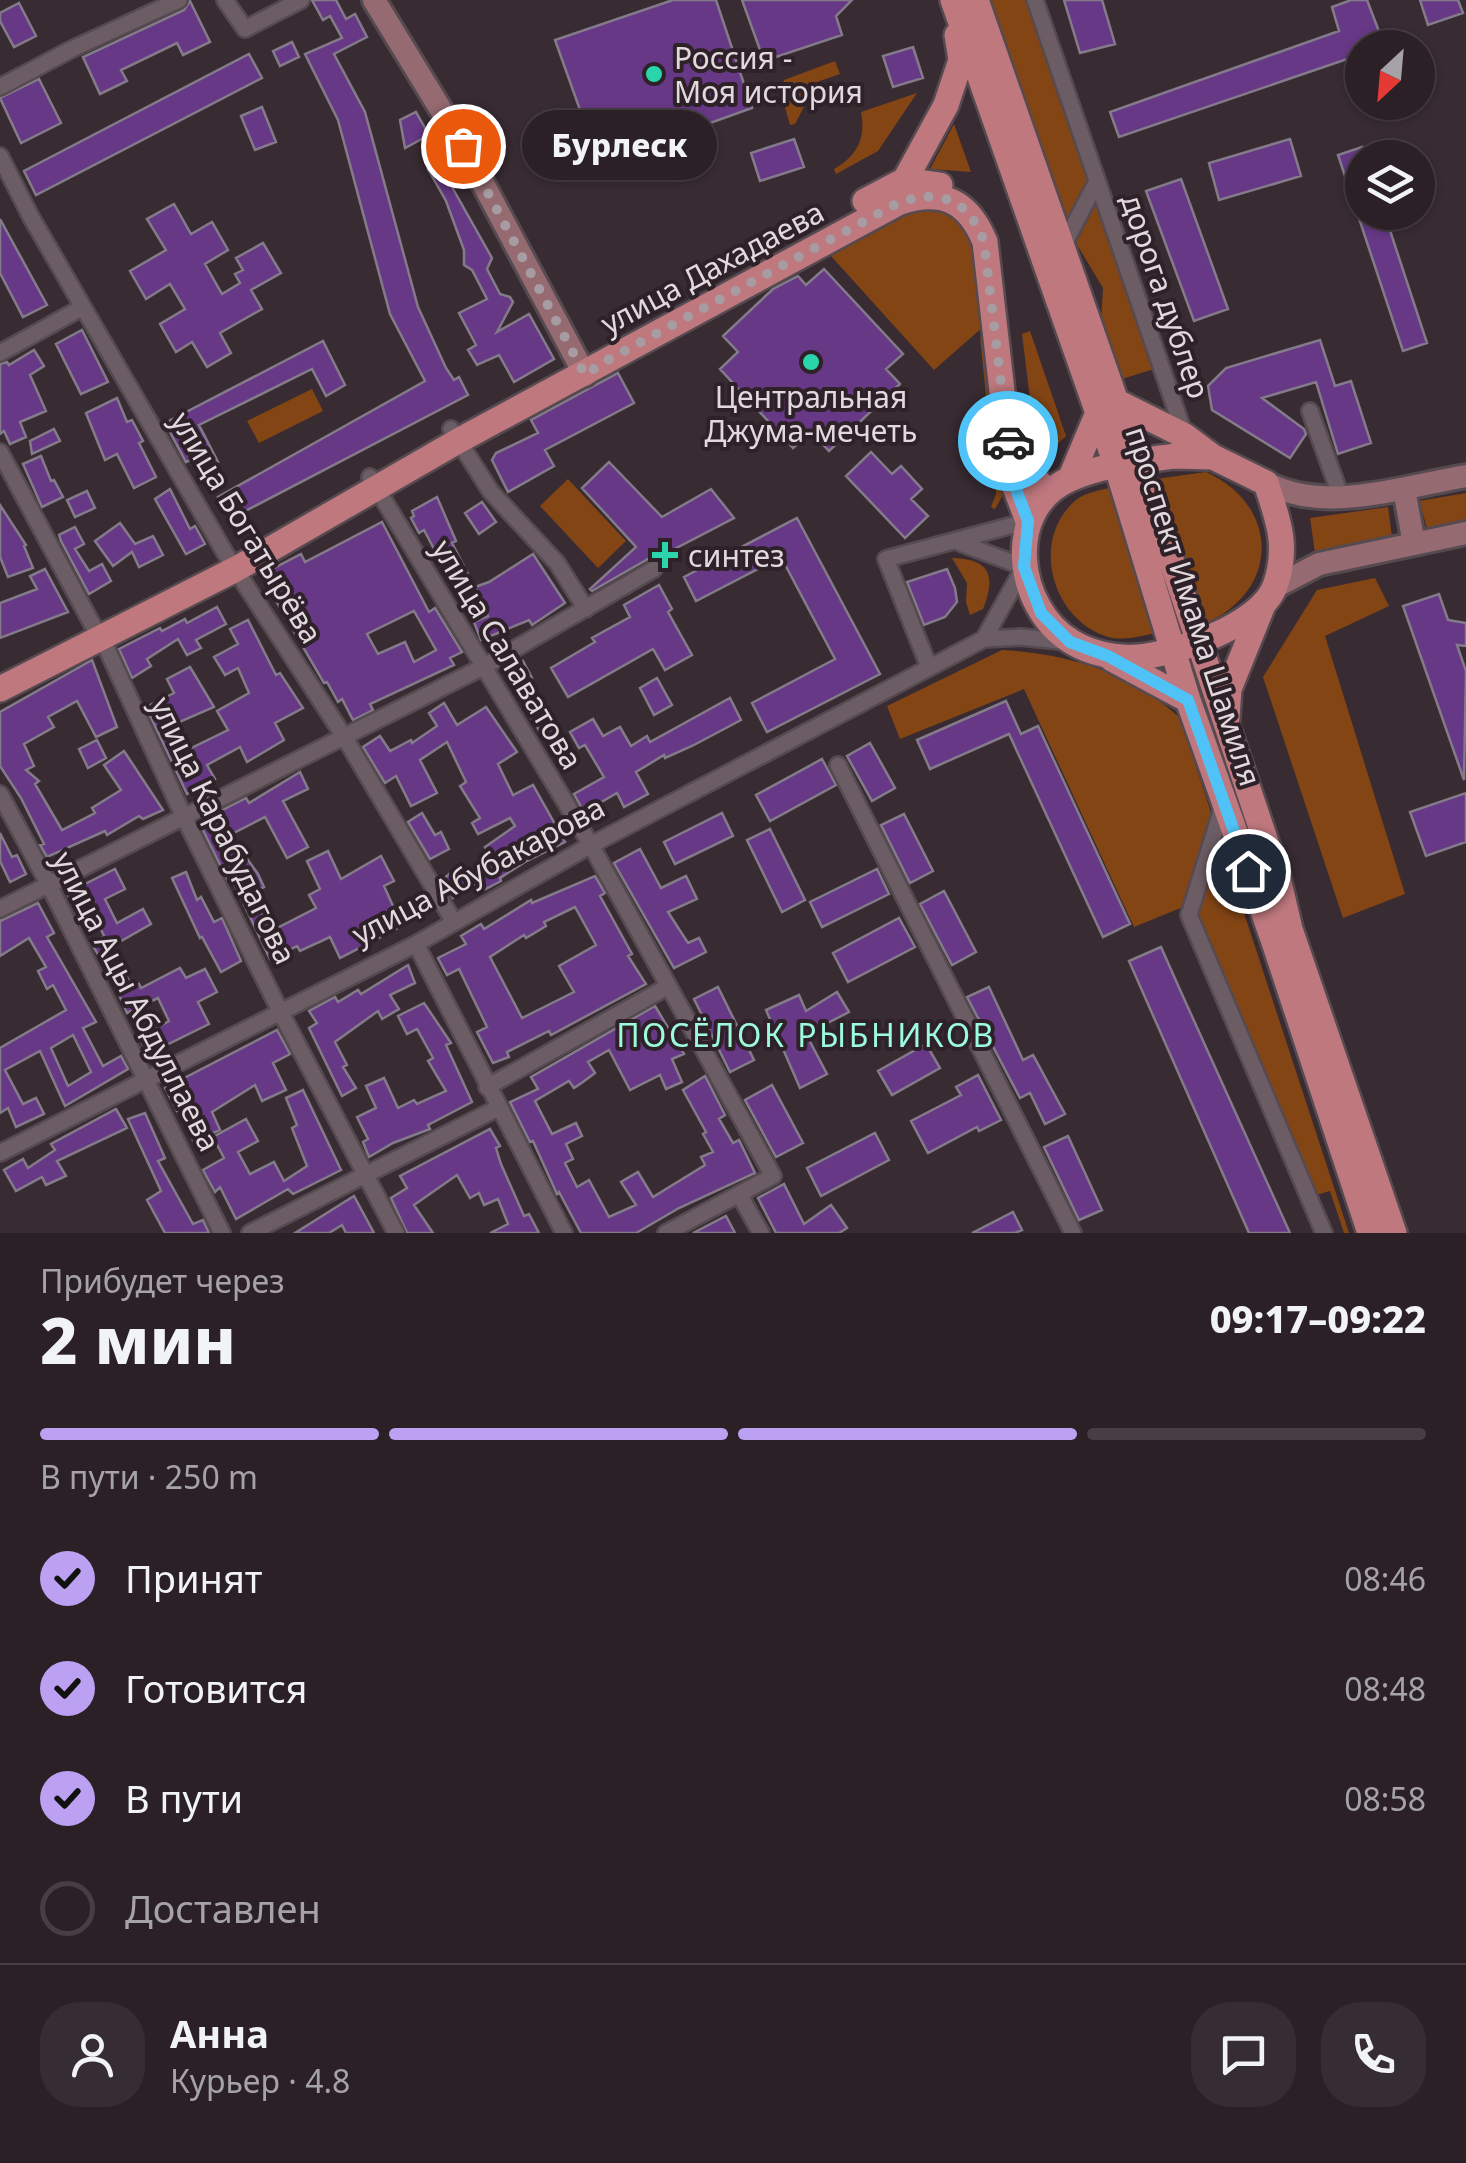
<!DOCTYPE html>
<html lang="ru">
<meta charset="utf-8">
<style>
:root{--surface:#2a2026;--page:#362d32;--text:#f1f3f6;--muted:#a5a3a7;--line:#463e43;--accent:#bca0f2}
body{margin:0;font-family:"Noto Sans",sans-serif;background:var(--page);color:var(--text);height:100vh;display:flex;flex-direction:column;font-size:38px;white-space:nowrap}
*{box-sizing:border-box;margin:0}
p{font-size:32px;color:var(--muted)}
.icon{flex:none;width:55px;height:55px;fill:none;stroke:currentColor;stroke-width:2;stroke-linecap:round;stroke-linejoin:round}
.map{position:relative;height:1233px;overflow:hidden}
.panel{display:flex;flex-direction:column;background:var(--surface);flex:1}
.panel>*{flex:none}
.needle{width:65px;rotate:206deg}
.controls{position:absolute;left:1345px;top:30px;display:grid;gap:20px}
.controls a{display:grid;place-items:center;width:90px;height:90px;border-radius:50%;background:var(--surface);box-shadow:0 2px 8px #0004,0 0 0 2px var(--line);font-size:50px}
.pin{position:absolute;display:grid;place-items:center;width:85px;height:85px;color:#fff;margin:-42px;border:5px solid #fff;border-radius:50%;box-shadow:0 2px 10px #0007}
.courier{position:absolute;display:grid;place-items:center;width:100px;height:100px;margin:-50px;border:8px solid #4fc3f7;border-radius:50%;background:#fff;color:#222;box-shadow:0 2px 12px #0007}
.bubble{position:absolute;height:70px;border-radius:35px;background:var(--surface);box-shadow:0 2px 8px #0004,0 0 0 2px var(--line);font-size:32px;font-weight:800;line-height:70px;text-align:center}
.overview em{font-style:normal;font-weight:800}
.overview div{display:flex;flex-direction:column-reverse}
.overview{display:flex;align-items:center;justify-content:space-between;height:170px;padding:0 40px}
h1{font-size:65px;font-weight:800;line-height:75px}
.bar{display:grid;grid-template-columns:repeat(4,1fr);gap:15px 10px;align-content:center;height:120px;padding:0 40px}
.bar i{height:12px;border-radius:8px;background:var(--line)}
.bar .on{background:var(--accent)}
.bar p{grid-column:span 4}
.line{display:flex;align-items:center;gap:25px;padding:0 40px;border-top:2px solid var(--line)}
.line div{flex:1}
.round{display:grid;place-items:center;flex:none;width:105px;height:105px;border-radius:40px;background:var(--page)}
ol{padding:0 40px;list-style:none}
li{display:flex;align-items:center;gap:30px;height:110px}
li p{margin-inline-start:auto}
li .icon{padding:10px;border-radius:50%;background:var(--accent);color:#111;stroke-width:4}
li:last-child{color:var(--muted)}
li i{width:55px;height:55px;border:5px solid var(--line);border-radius:50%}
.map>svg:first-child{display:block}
</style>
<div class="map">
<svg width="1466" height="1233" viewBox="0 0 1466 1233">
<rect width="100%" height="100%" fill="#382b32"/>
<path fill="#844515" d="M989 0H1026L1089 182 1069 222Z
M835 61 840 74 817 82 795 124 790 125 781 93 784 80Z
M917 93 878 151 836 174 834 169C857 156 866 139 861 112Z
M954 124 971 172 930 169Z
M1096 204 1154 369 1122 379 1101 322 1103 288 1076 243Z
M927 208C944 213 965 220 973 238 980 254 981 306 983 327L934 370 831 256 907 215Z
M1030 331 1066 436 1034 466 1026 454 1022 413 1031 407 1022 334Z
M986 336 1004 493 995 509 991 507 996 494 980 337Z
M312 389 323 411 259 443 247 421Z
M1206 472C1281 506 1280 592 1204 624L1156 479Z
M568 479 626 541 598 568 540 506Z
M1113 487 1159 632C1142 636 1121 642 1105 636 1051 617 1030 539 1076 500 1086 492 1101 490 1113 487Z
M1466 493V521L1427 528 1419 501Z
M1388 507 1392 537 1315 553 1310 518Z
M952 558C991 559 996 576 983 609L970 615 966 602 967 583Z
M1375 578 1389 606 1325 636 1405 894 1343 918 1263 677 1317 590Z
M1002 650C1067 653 1132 673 1180 718L1349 1233H1344L1330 1191 1316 1195 1193 903 1134 927 1024 689 900 739 887 706Z"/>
<path fill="#663885" stroke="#837b8a" stroke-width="2.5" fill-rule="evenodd" d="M312 0H336L346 19 355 14 367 37 334 54 365 112 418 307 446 368 454 380 459 377 468 395 230 519 218 497 425 381 390 314 338 120 305 54 342 38 330 16 323 20Z
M673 0H716L752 108 599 163 555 40Z
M742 0H852L836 16 842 35 764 61Z
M1064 0H1102L1115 44 1080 53Z
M1351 0H1367L1380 34 1358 42 1362 54 1119 137 1110 112 1339 31 1332 7Z
M1420 0H1458L1463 13 1428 25Z
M190 1 210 42 183 55 177 43 121 70 127 81 100 94 83 57 184 10Z
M19 3 36 36 14 47 0 21V13Z
M292 42 299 57 280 66 273 51Z
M913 47 923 78 893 87 883 56Z
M249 54 262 78 36 195 24 171Z
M39 79 61 123 21 143 0 98Z
M262 107 276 142 255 150 241 116Z
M416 112 429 135 405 148 400 120Z
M794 139 804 167 760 181 751 153Z
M1290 139 1301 176 1219 200 1209 163Z
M1362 147V212H1384L1427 343 1403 351 1338 155Z
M439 164 492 258 487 269 500 294 510 297 513 302 497 332 529 314 554 359 514 382 499 355 477 365 468 350 476 345 459 313 487 299 472 270 464 265V250L446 201 428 169Z
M1181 179 1228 309 1194 321 1146 191Z
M174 204 191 234 212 222 228 250 205 264 222 294 240 283 235 274 243 270 236 258 263 243 281 273 251 290 262 309 220 333 231 353 207 367 192 342 176 352 160 324 185 309 170 284 146 299 130 271 166 250 147 219Z
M0 219 47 305 23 317 0 273Z
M824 269 903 354 886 369 900 384 829 451 811 432 793 448 720 369 738 352 723 336 773 289 798 276 806 285Z
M82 330 108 382 81 394 56 344Z
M1320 340 1335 386 1351 381 1371 443 1338 454 1316 382 1262 398 1304 429 1306 434 1290 458 1212 410 1208 386 1226 368Z
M323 341 345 385 326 396 312 369 199 425 218 462 208 467 201 455 186 462 165 423Z
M34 350 44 366 30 375 46 411 20 422 26 437 10 444 4 431 0 434V364L7 362 9 365Z
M618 373 634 403 545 450 554 466 508 492 492 460 496 453 538 433 531 420Z
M117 398 127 422 132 420 143 441 139 443 156 477 134 488 117 454 105 460 86 413Z
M54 429 60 441 32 454 30 441Z
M871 452 892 474 901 466 922 489 911 499 928 516 905 538 846 476Z
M41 456 51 481 54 480 63 497 42 507 23 464Z
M609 462 662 517 711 489 734 518 657 558 648 559 592 591 590 589 636 547 582 488Z
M170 489 190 529 195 526 205 544 186 554 155 499Z
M87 491 95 508 75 517 67 500Z
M437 497 456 541 452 543 468 574 452 583 424 530 419 533 411 518 414 516 412 511Z
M482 502 496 522 479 534 465 513Z
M0 505 26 545 24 546 33 568 8 577 0 557Z
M797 518 880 674 767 732 752 703 835 659 781 557 696 601 684 577Z
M382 522 429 612 435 608 462 652 450 658 454 665 370 704 373 710 353 720 342 699 338 702 327 682 324 683 261 575 301 554 305 562ZM414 611 436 650 414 662 405 642 378 654 367 634Z
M120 523 135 544 153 536 163 555 139 567 132 552 113 566 95 541Z
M75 527 84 544 75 549 89 571 102 564 111 581 89 594 61 541 59 535Z
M533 554 565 603 532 625 529 620 481 640 474 622 488 616 475 587 489 582Z
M45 569 68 612 0 638V603L37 589 30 576Z
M947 569 955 588 957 602 945 617 924 625 907 582Z
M659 585 672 609 668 612 692 655 665 670 653 649 568 697 551 668 595 642 592 638 630 617 624 605Z
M1439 594 1448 620 1466 623V646L1457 645 1466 671 1464 780 1403 606Z
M217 607 226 624 196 640 201 648 187 655 178 639 147 659 151 666 132 678 119 649 160 628 162 631 185 619 187 623Z
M248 620 276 675 280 673 303 708 275 723 284 740 247 762 240 747 207 765 215 779 187 794 146 707 174 693 167 679 190 667 214 707 170 726 183 752 228 730 217 711 249 693 238 668 225 675 214 657 238 644 230 629Z
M92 660 117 727 96 737 77 701 48 717 54 727 24 744 34 766 26 770 39 781 35 784 62 830 95 813 92 808 121 790 104 765 124 751 163 810 143 819 139 816 107 835 105 831 47 857 40 845 44 844 21 798 0 766V712Z
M523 661 532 678 515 687 506 670Z
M657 678 672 705 654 715 640 688Z
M730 698 741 720 692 746 665 758 664 755 636 772 648 794 624 807 617 793 584 812 574 794 604 777 585 745 579 748 570 732 593 719 603 736 620 727 631 746 647 736 650 742Z
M1006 701 1021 734 1038 726 1130 924 1103 937 1009 734 930 769 917 740Z
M444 703 457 725 486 707 517 752 498 764 513 795 533 785 565 842 525 862 500 878 501 881 478 893 473 884 453 898 442 880 453 871 459 879 494 863 485 847 515 826 510 818 478 834 472 823 480 818 460 786 466 782 447 742 420 760 437 793 411 806 396 776 385 783 363 747 380 736 390 751 411 740 412 743 437 726 429 713Z
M546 712 557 731 544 738 532 719Z
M97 740 106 758 88 768 79 749Z
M870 743 895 788 872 801 847 756Z
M822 759 836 785 770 821 756 795Z
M300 772 308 789 283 801 308 847 287 858 265 817 230 835 258 874 264 887 252 892 264 919 269 917 275 929 316 908 309 895 320 889 307 861 328 851 341 879 381 856 394 881 384 886 402 926 340 958 330 937 300 951 297 946 270 959 231 877 227 879 199 822 246 798 249 803Z
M1466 793V842L1426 856 1410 812Z
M422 813 435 835 441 832 449 849 430 859 408 822Z
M722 813 733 836 675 864 664 842Z
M904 814 933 871 910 883 881 825Z
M770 829 805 900 782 912 747 840Z
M0 833 12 857 17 855 26 874 10 882 0 861Z
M640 849 661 888 686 876 697 899 668 912 688 943 699 938 706 952 674 968 614 863Z
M115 869 125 889 105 899 117 923 143 909 151 924 109 948 133 987 139 984 141 988 180 968 186 978 205 969 217 992 198 1002 209 1024 148 1054 139 1038 169 1021 158 998 127 1013 110 974 91 943 104 936 90 907 76 913 67 893Z
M877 869 889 894 822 927 810 902Z
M186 872 197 900 201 897 214 922 222 918 241 961 221 972 202 937 200 938 172 878Z
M595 876 605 893 600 896 632 954 628 956 646 984 551 1035 549 1031 507 1052 509 1057 493 1063 477 1032 487 1027 459 969 447 975 438 958 466 944 461 936 481 924 484 929 531 900 532 903ZM575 907 596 945 559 966 574 992 522 1018 490 957 524 935 526 938 546 926 544 922Z
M944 891 976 952 952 965 920 904Z
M38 903 54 933 47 937 96 1022 83 1028 103 1066 121 1056 128 1069 65 1106 40 1051 5 1070 23 1104 36 1098 44 1114 16 1127 8 1108 0 1113V1048L66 1010 53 985 47 989 38 971 46 967 29 938 0 956V921ZM73 1035 91 1072 68 1086 51 1048Z
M899 918 915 947 848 982 833 953Z
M1161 947 1181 992 1290 1233H1249L1129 961Z
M408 965 415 983 390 995 399 1009 382 1019 378 1011 335 1042 347 1065 343 1067 356 1088 342 1096 309 1028 317 1023 309 1011 335 997 338 1002 358 990 361 994Z
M718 987 754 1060 730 1072 694 999Z
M989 987 1023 1060 1033 1055 1065 1114 1045 1124 1030 1093 1020 1098 967 997Z
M837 992 849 1012 806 1034 827 1074 800 1088 766 1010 799 995 806 1011Z
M424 1003 451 1043 446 1045 472 1102 428 1125 430 1129 393 1143 369 1157 363 1142 368 1139 357 1117 376 1108 366 1086 384 1078 398 1108 414 1100 417 1104 446 1091 428 1061 433 1058 417 1029 407 1034 398 1016Z
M655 1006 684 1054 672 1059 682 1082 666 1089 660 1075 630 1090 609 1050 588 1062 595 1073 583 1082 574 1088 569 1081 535 1101 552 1134 576 1123 582 1136 566 1144 573 1159 565 1163 577 1187 589 1180 609 1217 636 1205 621 1182 638 1172 653 1197 705 1165 701 1157 713 1152 703 1134 706 1132 683 1090 705 1076 725 1115 719 1119 733 1143 739 1140 755 1173 679 1208 636 1233H581L559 1192 557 1194 533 1141 530 1142 510 1102 538 1089 531 1077Z
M277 1030 290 1054 273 1063 286 1090 262 1101 255 1085 212 1112 220 1130 194 1142 180 1110 177 1111 165 1088Z
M926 1044 940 1068 892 1095 878 1071Z
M978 1075 1001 1120 979 1131 977 1127 928 1153 911 1121 961 1095 956 1087Z
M772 1085 803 1143 776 1157 745 1100Z
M303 1090 341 1170 293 1194 288 1189 236 1219 220 1187 215 1192 203 1170 224 1158 213 1137 246 1119 258 1141 238 1152 250 1174 274 1162 284 1181 307 1166 292 1128 297 1125 286 1098Z
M116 1109 127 1128 57 1161 66 1176 46 1185 42 1177 16 1191 4 1170 23 1159 28 1168 55 1150 51 1144Z
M145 1113 165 1158 158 1161 193 1224 203 1220 209 1233H165L147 1200 161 1191 128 1119Z
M490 1129 500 1146 496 1148 501 1164 524 1216 529 1214 539 1233H490L508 1224 498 1199 484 1205 479 1193 470 1198 457 1175 414 1205 433 1233H407L391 1198 407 1188 400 1176Z
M875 1133 889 1160 821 1196 807 1168Z
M1068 1136 1102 1210 1079 1220 1044 1147Z
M784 1184 804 1224 831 1205 847 1228 839 1233H776L758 1198Z
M354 1196 374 1233H346L342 1225 329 1233H295Z
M1013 1212 1022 1230 1015 1233H972Z
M726 1216 735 1233H693Z"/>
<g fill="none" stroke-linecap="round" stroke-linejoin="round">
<defs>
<path id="street" d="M225 0 245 29 301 0
M1035 0 1185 436
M0 87 72 49 179 0
M0 156 31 217 228 558 345 738 454 922
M1061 250 1097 181
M0 353 83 307
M1310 411 1341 497
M451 429 491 492 557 563 586 609
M0 452 92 624 101 636 183 815 280 1011 396 1233
M370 477 591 845 773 1176 666 1233
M960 543 1024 567 984 639
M929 667 886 559 1028 521
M838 765 1073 1233
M0 794 49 885 222 1233
M1223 805 1189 915 1324 1233
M0 909 483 667 654 569
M416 944 564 1233
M487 1087 667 987
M0 1153 416 944 591 845 984 639 1021 637 1069 642
M739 1194 761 1233
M250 1233 498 1108"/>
<path id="secondary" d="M374 0 463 146 585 375
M1266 483C1328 514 1401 487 1466 476
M1404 489 1414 544
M1275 587 1319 564 1466 533"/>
<path id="primary" d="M953 0 1117 467 1188 700 1273 939 1370 1233
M976 0 1173 565 1278 878 1290 929 1394 1233
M905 180 946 105 961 60 957 35
M865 201 905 180 940 185
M1115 401 1185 436 1213 457
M1019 442 1020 461 1048 493
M1174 456 1213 457 1266 483C1278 519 1289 547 1275 586 1261 625 1176 654 1138 657 1116 659 1090 653 1072 642 1015 608 1003 508 1070 479 1101 465 1141 461 1174 456Z
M1070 479 1097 415
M1112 659 1188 700
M0 689 236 569 458 441 898 203C941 188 968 200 985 242L1012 479 1028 521
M1227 718 1229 689 1263 605"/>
</defs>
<use href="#street" stroke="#564a51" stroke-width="20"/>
<use href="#secondary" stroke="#564a51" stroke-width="28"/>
<use href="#primary" stroke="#564a51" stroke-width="30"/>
<use href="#street" stroke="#6c5d65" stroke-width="15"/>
<use href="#secondary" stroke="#956a71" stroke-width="22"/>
<use href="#primary" stroke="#be787e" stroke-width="25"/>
</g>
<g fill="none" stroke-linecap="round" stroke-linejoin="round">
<path stroke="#a69ca2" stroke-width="10" stroke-dasharray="0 18" d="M463 146 585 375 604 362 898 203C941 188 969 200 984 242L1008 441"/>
<path stroke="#4fc3f7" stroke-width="12" d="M1008 441 1012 479 1028 521 1024 567 1041 613 1070 642 1108 656 1188 700 1248 871"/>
</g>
<g fill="#2ad5ac" stroke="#2e2128" stroke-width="4">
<circle cx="654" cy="74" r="10"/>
<circle cx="811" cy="362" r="10"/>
<path d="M660 540h10v10h10v10h-10v10h-10v-10h-10v-10h10z"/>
</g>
<g text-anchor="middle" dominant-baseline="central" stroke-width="8" stroke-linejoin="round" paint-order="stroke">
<g font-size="30" fill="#e2d9de" stroke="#2e2128" text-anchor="start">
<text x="674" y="57">Россия -<tspan x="674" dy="34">Моя история</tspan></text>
<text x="811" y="396" text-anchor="middle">Центральная<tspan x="811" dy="34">Джума-мечеть</tspan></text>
<text x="688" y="555">синтез</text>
</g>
<g font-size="30" fill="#e2d9de" stroke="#2e2128">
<text transform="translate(712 267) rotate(-28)">улица Дахадаева</text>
<text transform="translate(1166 296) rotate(71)">дорога дублер</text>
<text transform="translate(247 527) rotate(59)">улица Богатырёва</text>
<text transform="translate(1194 606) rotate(72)">проспект Имама Шамиля</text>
<text transform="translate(508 654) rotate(59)">улица Салаватова</text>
<text transform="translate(224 830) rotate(64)">улица Карабудагова</text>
<text transform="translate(478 870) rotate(-28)">улица Абубакарова</text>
<text transform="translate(137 1001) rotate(63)">улица Ацы Абдуллаева</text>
</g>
<g font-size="32" letter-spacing="2.5" fill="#9cfbdc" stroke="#2e2128">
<text x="806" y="1034">ПОСЁЛОК РЫБНИКОВ</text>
</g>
</g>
</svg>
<div class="controls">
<a><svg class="needle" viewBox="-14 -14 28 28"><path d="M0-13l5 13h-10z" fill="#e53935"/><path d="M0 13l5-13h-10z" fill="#a5a3a7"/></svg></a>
<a><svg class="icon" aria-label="layers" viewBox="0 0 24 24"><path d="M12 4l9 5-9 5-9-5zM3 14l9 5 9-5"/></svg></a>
</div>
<div class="pin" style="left:463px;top:146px;background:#ea580c"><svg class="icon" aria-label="bag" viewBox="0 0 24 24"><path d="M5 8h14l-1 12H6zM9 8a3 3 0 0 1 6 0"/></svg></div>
<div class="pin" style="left:1248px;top:871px;background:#1f2937"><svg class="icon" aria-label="home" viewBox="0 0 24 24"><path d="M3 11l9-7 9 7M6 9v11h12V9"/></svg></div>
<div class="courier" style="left:1008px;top:441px"><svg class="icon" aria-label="car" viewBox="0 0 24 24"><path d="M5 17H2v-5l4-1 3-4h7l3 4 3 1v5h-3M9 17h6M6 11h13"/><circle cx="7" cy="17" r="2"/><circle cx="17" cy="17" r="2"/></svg></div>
<div class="bubble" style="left:522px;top:110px;width:195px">Бурлеск</div>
</div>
<section class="panel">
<div class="overview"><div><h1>2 мин</h1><p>Прибудет через</p></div><em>09:17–09:22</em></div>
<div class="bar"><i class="on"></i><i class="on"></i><i class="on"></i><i></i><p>В пути · 250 m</p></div>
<ol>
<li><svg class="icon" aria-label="check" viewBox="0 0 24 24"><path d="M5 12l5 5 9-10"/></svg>Принят<p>08:46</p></li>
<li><svg class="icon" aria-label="check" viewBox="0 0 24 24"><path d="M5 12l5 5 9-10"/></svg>Готовится<p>08:48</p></li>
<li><svg class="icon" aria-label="check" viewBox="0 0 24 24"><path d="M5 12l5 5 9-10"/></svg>В пути<p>08:58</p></li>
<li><i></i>Доставлен</li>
</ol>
<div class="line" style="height:180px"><a class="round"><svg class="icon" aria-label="person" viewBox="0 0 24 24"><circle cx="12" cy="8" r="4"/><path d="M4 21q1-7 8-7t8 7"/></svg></a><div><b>Анна</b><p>Курьер · 4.8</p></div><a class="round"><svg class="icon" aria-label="chat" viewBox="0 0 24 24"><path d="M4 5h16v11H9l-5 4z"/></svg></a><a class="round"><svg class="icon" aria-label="phone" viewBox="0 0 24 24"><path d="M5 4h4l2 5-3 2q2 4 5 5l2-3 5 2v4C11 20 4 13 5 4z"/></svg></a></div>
</section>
